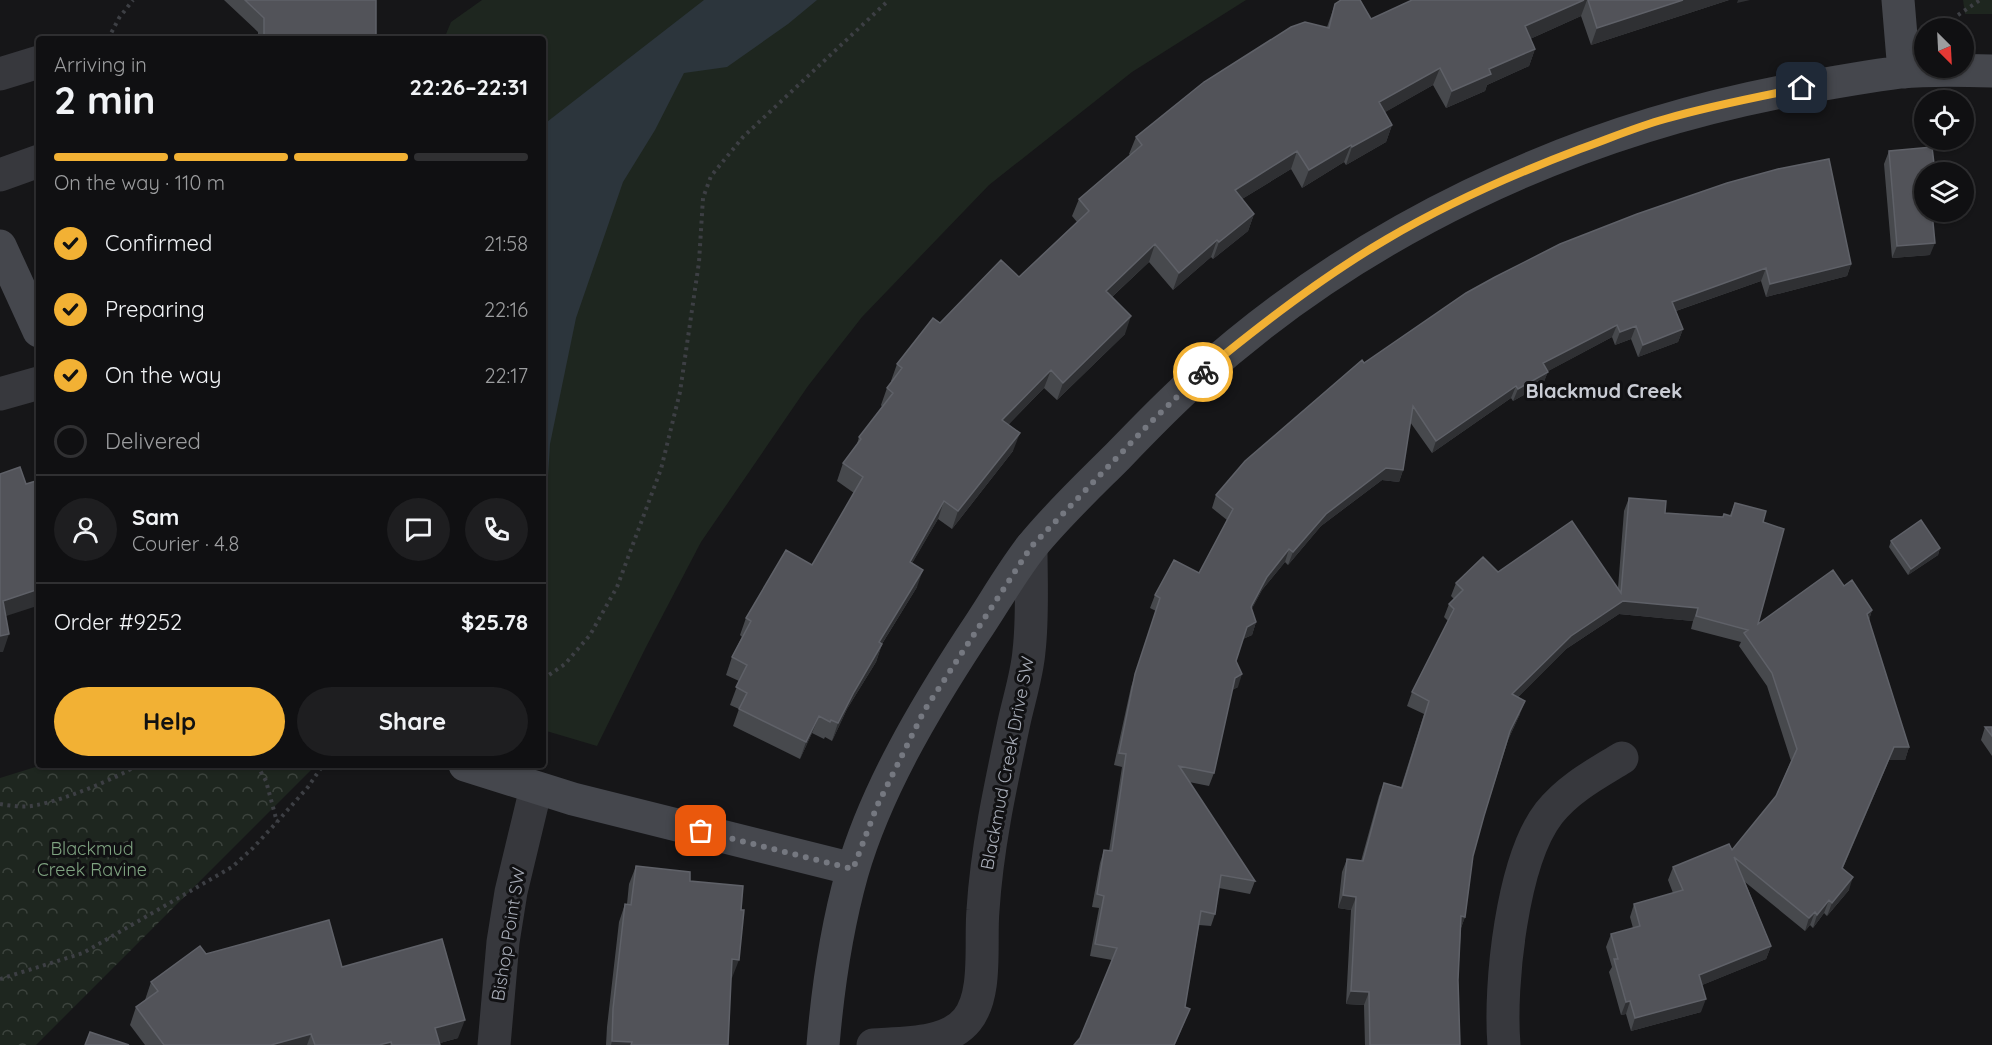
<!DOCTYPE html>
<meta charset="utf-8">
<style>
:root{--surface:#101012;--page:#1e1e20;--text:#f1f3f6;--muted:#9c9d9f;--line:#303032;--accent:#f2b134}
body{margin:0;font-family:Quicksand,sans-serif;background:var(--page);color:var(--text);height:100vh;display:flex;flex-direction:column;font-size:22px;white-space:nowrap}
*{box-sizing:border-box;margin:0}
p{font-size:20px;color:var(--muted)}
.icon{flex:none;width:33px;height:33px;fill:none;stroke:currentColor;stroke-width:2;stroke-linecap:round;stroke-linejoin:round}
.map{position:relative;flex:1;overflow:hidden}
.side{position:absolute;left:36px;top:36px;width:510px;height:732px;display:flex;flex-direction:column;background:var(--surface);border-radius:6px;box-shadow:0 2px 4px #0004,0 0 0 2px var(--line)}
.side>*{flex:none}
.needle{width:39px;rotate:156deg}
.fabs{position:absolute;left:1914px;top:18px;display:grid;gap:12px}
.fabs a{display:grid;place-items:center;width:60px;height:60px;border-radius:50%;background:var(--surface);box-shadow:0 2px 4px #0004,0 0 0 2px var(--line);font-size:30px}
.pin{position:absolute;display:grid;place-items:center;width:51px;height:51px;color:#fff;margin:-26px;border-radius:12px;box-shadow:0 3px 9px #0006}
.courier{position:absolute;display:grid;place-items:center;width:60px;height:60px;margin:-30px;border:4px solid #f2b134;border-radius:50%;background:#fff;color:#222;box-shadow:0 2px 8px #0007}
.headline em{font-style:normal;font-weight:700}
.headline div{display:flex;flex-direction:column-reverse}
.headline{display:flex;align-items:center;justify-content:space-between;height:102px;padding:0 18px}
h1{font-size:39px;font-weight:700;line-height:45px}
.bar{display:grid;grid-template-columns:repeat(4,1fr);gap:9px 6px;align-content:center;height:72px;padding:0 18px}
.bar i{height:8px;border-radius:4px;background:var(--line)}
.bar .selected{background:var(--accent)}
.bar p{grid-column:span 4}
.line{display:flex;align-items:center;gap:15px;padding:0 18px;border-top:2px solid var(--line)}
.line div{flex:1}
.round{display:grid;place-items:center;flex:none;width:63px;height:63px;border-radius:32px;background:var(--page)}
ol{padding:0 18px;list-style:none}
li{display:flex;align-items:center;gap:18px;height:66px}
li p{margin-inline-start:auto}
li .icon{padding:6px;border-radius:50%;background:var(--accent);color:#111;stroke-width:4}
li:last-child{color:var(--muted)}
li i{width:33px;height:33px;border:3px solid var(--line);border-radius:50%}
.action{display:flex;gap:12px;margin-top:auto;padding:12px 18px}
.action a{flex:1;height:69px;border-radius:36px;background:var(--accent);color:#111;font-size:24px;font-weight:700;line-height:69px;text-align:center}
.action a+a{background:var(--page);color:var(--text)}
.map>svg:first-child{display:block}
</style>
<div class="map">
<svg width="1992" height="1045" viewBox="0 0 1992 1045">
<defs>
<pattern id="forest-crowns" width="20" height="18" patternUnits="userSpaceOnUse" patternTransform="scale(1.5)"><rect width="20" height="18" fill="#1e261f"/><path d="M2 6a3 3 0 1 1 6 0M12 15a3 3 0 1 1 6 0" fill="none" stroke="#3c433d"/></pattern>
</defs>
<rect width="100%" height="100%" fill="#161618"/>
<path fill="url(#forest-crowns)" d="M42 765H311L313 768 36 1045H0V778Z"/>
<path fill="#1e261f" d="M482 0H1246L1132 72 989 185 862 317 808 386 701 542 646 647 597 746 543 730V39H444L451 22Z
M1963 0H1992V14H1965Z"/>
<path fill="#2c353c" d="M704 0H817L788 24 727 67 684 73 655 130 623 182 576 318 550 444 547 492 543 496V125Z"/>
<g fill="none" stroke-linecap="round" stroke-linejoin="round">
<path stroke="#3d3f44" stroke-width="4" stroke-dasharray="3 4.5" stroke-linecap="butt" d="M1958 15 1980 0
M108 39 119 18 133 0
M543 679 565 664 590 635 617 587 661 469 680 392 699 262 703 198 711 176 743 137 889 0
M257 765 266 781 277 822
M0 804C12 806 25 808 37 805 64 800 115 779 138 765
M0 979 83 953 232 867 253 848 277 822 308 787 323 765"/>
<path stroke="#37383d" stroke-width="33" d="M0 74 39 62
M0 175 39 161
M0 394 39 383
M494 1045 503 942 511 892 536 788
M873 1045C902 1043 947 1045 967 1020 988 994 980 943 983 910 987 848 1000 788 1013 727 1018 702 1027 676 1029 651 1033 617 1031 581 1031 547
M1504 1045C1499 985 1512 861 1549 813 1569 788 1596 774 1622 758"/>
<path stroke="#45474d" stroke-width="33" d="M1898 0 1904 72
M0 246 39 331
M465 765 573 799 853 869
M823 1045C828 986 836 930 852 873 876 790 925 708 972 636 992 607 1010 574 1032 546 1058 514 1089 485 1118 456 1143 430 1168 404 1195 380 1359 231 1568 133 1786 91 1824 84 1862 77 1901 72 1931 69 1962 70 1992 71"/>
</g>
<path fill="#47494d" d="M224 0H376V38L389 39H258V32Z
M1412 0H1729L1591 45 1581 16 1530 39 1535 49 1529 66 1487 85 1485 91 1446 108 1433 85 1385 112 1392 125 1386 142 1346 165 1344 162 1302 188 1291 169 1242 199 1254 214 1248 231 1213 259 1211 257 1173 290 1149 262 1112 297 1125 334 1057 400 1044 388 1008 425 1013 451 952 529 938 519 912 563 917 587 882 644 876 662 847 709 832 741 825 737 824 739 812 733 800 759 733 726 739 709 730 705 739 681 726 675 732 657 742 637 740 635 746 618 812 565 854 493 837 481 843 463 857 444 859 437 882 407 881 405 887 388 892 382 891 381 897 364 940 323 1019 277 1077 222 1072 216 1079 199 1130 155 1129 154 1136 137 1327 27 1335 4 1371 19Z
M1889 151 1924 212H1934L1932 215 1930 255 1892 258 1884 164Z
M1851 264 1847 276 1766 297 1761 281 1676 311 1683 329 1678 342 1638 357 1631 339 1615 345 1612 337 1548 371 1543 384 1513 401 1511 398 1432 453 1410 422 1403 470 1399 482 1382 480 1321 526 1288 565 1285 562 1262 590 1251 610 1256 622 1252 635 1243 639 1236 661 1238 687 1232 690 1214 773 1209 786 1189 782 1255 881 1250 894 1219 888 1215 914 1211 926 1199 925 1185 1007V1022L1080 1038 1112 960 1090 956 1099 908 1092 907 1100 863 1104 850 1109 851 1122 767 1114 765 1131 687 1156 611 1150 608 1155 595 1199 573 1227 520 1212 508 1216 495 1364 363 1495 277Z
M1629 498 1665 513 1723 517 1730 515 1735 503 1763 522 1758 624 1844 586 1872 610 1869 620 1909 747 1905 760H1889L1843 868 1849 890 1827 916 1824 913 1813 928 1810 925 1805 931 1745 882 1771 946 1766 959 1702 985 1701 1012 1631 1031 1626 1014 1621 1015 1609 972 1612 967 1606 947 1611 934 1633 928 1630 917 1634 904 1673 893 1668 880 1673 867 1732 850 1776 796 1791 761 1767 686 1739 646 1741 642 1691 629 1693 621 1619 614 1566 649 1518 697 1520 714 1508 740 1484 816 1473 856 1465 917 1461 928 1458 980 1460 1045H1365L1364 1005 1346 1004 1351 910 1338 908 1342 872 1347 859 1361 861 1379 796 1384 783 1401 787 1424 714 1407 706 1412 692 1448 621 1444 617 1449 604 1454 599 1451 596 1456 583 1498 572 1618 588 1624 511Z
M1891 541 1940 548 1938 555 1908 575 1889 547Z
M1985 727H1992V756L1981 740Z
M636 866 690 881 732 978H731L728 1045H606L607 1027 619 922 625 904H627L629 884Z
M206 954 342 967 458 1038 440 1043V1045H145L130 1025 136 1007 145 1000 151 982Z"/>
<path fill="#2f3033" d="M1584 0H1587L1581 16 1519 44 1525 26Z
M1683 0H1729L1591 45 1597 28Z
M1738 0H1750L1737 3Z
M1535 49 1529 66 1487 85 1485 91 1446 108 1452 91 1489 69Z
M1440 68 1433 85 1373 119 1379 102Z
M1392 125 1386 142 1346 165 1352 147Z
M1351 145 1344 162 1302 188 1309 170Z
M1297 151 1291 169 1229 207 1235 190Z
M1254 214 1248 231 1213 259 1219 242Z
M1217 240 1211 257 1173 290 1179 273Z
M1935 243 1930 255 1892 258 1897 246Z
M1155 244 1149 262 1100 308 1106 291Z
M1851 264 1847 276 1766 297 1770 284Z
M1766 268 1761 281 1667 314 1672 302Z
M1131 316 1125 334 1057 400 1063 383Z
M1617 325 1612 337 1539 376 1543 363Z
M1636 326 1631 339 1615 345 1620 332Z
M1683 329 1678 342 1638 357 1643 345Z
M1051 370 1044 388 996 437 1002 420Z
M1548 372 1543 384 1513 401 1518 389Z
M1516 386 1511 398 1432 453 1436 441Z
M1020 433 1013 451 952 529 958 511Z
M1386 468 1403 470 1399 482 1382 480 1321 526 1288 565 1293 552 1326 514Z
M944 501 938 519 903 579 910 562Z
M1940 548 1938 555 1908 575 1911 569Z
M1289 549 1285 562 1262 590 1246 620 1251 607 1267 577Z
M923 570 917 587 872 660 879 642Z
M39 589V600L37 606 0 618 3 601Z
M1623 601 1698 608 1693 621 1619 614 1566 649 1508 707 1512 694 1571 636Z
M1872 610 1868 623 1867 614Z
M1256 622 1252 635 1243 639 1247 627Z
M9 634 3 652H0V636Z
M882 644 876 662 847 709 832 741 838 723 854 692Z
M1242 674 1238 687 1230 691 1235 678Z
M1525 701 1520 714 1506 744 1510 731Z
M819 716 812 733 800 759 806 742Z
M1894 747H1909L1905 760H1889L1838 881Z
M1853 877 1849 890 1827 916 1832 903Z
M1343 895 1356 897 1351 910 1338 908Z
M1829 900 1824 913 1813 928 1817 915Z
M1815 912 1810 925 1805 931 1809 918Z
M1461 916 1465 917 1460 930Z
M1771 946 1766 959 1695 988 1699 975Z
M732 959 739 960 732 978 725 977Z
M1351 991 1369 992 1364 1005 1346 1004Z
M1706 999 1701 1012 1631 1031 1635 1018Z
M1630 1001 1626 1014 1621 1015 1626 1002Z
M1190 1009 1175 1045H1174Z
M465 1020 458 1038 433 1045 435 1028Z
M311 1034 307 1045H271Z
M612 1041 632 1042 631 1045H611Z
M391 1042 390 1045H379Z"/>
<path fill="#525359" stroke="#5f6168" stroke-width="1.5" d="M245 0H376V38H388L389 39H264V18Z
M1341 0H1360L1371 19 1412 0H1584L1525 26 1535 49 1489 69 1491 74 1452 91 1440 68 1379 102 1392 125 1352 147 1351 145 1309 170 1297 151 1235 190 1254 214 1219 242 1217 240 1179 273 1155 244 1106 291 1131 316 1063 383 1051 370 1002 420 1020 433 958 511 944 501 910 562 923 570 879 642 882 644 854 692 838 723 831 720 830 722 819 716 806 742 739 709 747 693 736 687 747 665 732 657 751 621 746 618 786 550 812 565 863 477 843 463 861 439 859 437 893 393 887 388 902 368 897 364 933 318 940 323 1001 260 1019 277 1089 211 1079 199 1142 145 1136 137 1204 82 1291 27 1305 22 1329 28 1335 4Z
M1588 0H1683L1597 28Z
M1932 147 1935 172H1924V212H1932L1935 243 1897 246 1889 151Z
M1829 159 1851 264 1770 284 1766 268 1672 302 1683 329 1643 345 1636 326 1620 332 1617 325 1543 363 1548 372 1518 389 1516 386 1436 441 1413 406 1403 470 1386 468 1326 514 1293 552 1289 549 1267 577 1251 607 1256 622 1247 627 1236 661 1242 674 1235 678 1214 773 1179 766 1255 881 1221 875 1215 914 1201 911 1185 1007 1190 1009 1174 1045H1074L1080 1038 1117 948 1095 944 1104 896 1097 894 1104 850 1112 851 1126 754 1119 753 1135 674 1160 598 1155 595 1174 560 1199 573 1233 509 1216 495 1245 461 1362 360 1364 363 1466 293 1495 277 1560 244 1637 214 1727 183 1778 169Z
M20 467 26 484 39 480V569L37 570 39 575V589L3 601 9 634 0 636V474Z
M1629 498 1666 501 1665 513 1723 517 1724 514 1731 516 1735 503 1766 511 1763 522 1784 529 1758 624 1833 570 1844 586 1852 580 1872 610 1867 614 1909 747H1894L1842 868 1853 877 1832 903 1829 900 1817 915 1815 912 1809 918 1734 857 1771 946 1699 975 1706 999 1635 1018 1630 1001 1626 1002 1614 959H1618L1611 934 1640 926 1634 904 1683 890 1673 867 1729 844 1732 850 1776 796 1797 749 1772 673 1744 633 1748 630 1696 616 1698 608 1623 601 1571 636 1512 694 1525 701 1510 731 1484 816 1473 856 1465 917 1461 916 1458 980 1460 1045H1370L1369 992 1351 991 1356 897 1343 895 1347 859 1363 861 1384 783 1402 788 1429 701 1412 692 1454 609 1449 604 1463 590 1456 583 1483 557 1498 572 1572 521 1621 593Z
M1921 520 1940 548 1911 569 1891 541Z
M1985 727H1992V736Z
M636 866 690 872V881L743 886 741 910H744L739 960 732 959 728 1045H631L632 1042 612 1041 613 1009 625 904 631 905Z
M329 920 342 967 442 939 465 1020 435 1028 440 1045H392L391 1042 379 1045H315L311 1034 271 1045H164L136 1007 158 991 151 982 200 946 206 954Z
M90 1032 129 1045H85Z"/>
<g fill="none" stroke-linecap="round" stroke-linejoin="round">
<path stroke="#757880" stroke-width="6" stroke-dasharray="0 10.8" d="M701 831 853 869 877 806 924 711 1031 547 1151 422 1203 372"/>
<path stroke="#f2b134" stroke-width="8" d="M1203 372C1261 324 1322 277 1387 239 1448 203 1514 174 1580 149 1608 139 1636 127 1665 119 1710 106 1756 97 1802 88"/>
</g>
<g text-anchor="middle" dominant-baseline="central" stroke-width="6" stroke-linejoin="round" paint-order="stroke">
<g font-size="18" fill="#a8adb8" stroke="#111113">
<text transform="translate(1007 763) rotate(-79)">Blackmud Creek Drive SW</text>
<text transform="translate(508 934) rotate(-81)">Bishop Point SW</text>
</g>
<g font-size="18" fill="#7fa381" stroke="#111113">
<text x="92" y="848">Blackmud<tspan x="92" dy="21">Creek Ravine</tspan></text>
</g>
<g font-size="20" font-weight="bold" fill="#c9ccd4" stroke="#111113">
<text x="1604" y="390">Blackmud Creek</text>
</g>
</g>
</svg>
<div class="fabs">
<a><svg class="needle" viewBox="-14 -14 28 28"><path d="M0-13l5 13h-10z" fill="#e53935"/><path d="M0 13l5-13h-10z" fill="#9c9d9f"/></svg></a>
<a><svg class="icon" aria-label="locate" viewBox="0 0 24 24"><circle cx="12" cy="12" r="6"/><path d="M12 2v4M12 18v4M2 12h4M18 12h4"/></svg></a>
<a><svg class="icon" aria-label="layers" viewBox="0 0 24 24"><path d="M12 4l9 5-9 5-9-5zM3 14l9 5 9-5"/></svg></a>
</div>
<div class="pin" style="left:701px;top:831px;background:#ea580c"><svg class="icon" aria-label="bag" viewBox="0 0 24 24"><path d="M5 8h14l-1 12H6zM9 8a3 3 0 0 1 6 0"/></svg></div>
<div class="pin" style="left:1802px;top:88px;background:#1f2937"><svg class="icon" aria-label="home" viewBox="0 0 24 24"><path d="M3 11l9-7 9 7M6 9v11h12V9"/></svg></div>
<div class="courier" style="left:1203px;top:372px"><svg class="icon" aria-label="bike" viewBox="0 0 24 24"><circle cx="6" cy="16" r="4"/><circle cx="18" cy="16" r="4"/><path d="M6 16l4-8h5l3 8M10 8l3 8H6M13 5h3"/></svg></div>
<section class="side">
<div class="headline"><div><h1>2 min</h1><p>Arriving in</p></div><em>22:26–22:31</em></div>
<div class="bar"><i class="selected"></i><i class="selected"></i><i class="selected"></i><i></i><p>On the way · 110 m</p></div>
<ol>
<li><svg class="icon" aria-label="check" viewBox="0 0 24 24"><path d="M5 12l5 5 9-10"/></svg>Confirmed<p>21:58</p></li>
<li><svg class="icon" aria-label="check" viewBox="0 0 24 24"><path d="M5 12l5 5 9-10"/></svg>Preparing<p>22:16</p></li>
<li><svg class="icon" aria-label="check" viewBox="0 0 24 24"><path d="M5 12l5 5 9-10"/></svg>On the way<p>22:17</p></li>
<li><i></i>Delivered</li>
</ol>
<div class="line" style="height:108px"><a class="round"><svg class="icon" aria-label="person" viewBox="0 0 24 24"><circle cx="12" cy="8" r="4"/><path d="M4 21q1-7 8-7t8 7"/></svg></a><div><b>Sam</b><p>Courier · 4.8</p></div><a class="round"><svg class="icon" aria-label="chat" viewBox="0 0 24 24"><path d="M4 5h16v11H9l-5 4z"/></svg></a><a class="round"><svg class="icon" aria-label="phone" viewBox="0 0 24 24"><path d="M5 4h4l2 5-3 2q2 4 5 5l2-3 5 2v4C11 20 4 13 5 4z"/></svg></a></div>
<div class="line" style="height:78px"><div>Order #9252</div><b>$25.78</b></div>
<div class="action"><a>Help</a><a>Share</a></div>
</section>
</div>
